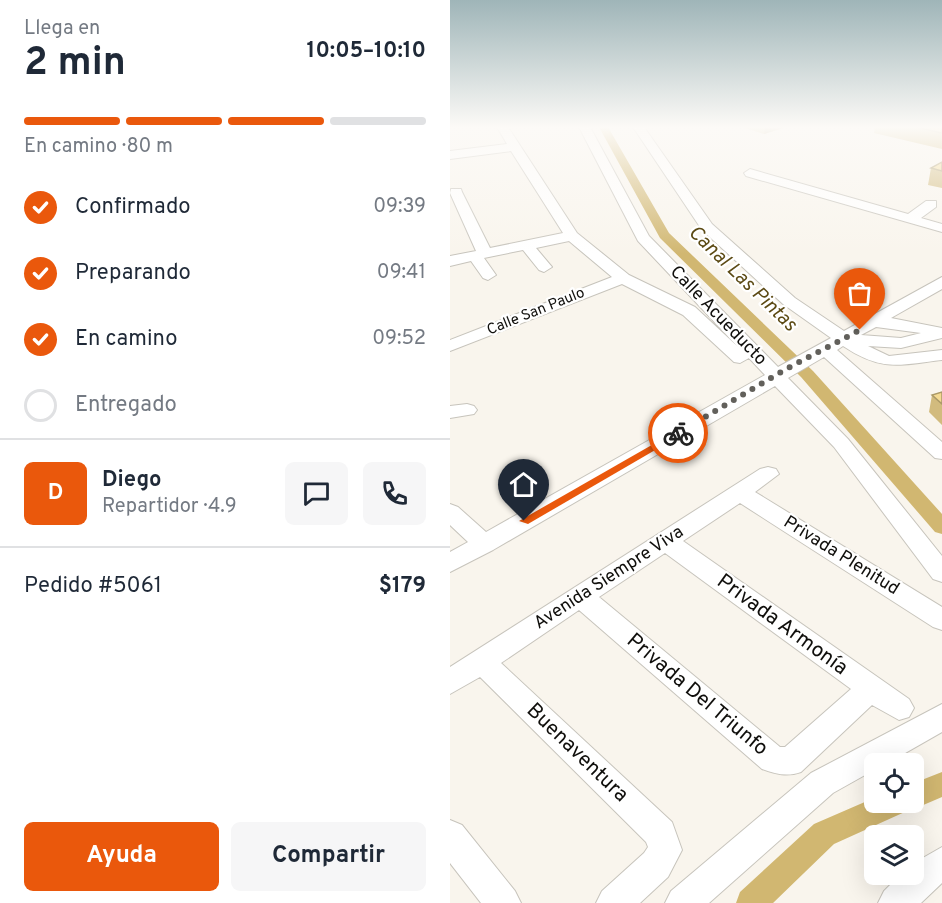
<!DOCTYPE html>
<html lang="es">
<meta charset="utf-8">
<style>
:root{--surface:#fff;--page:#f6f6f7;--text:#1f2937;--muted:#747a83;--line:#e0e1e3;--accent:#ea580c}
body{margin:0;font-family:Overpass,sans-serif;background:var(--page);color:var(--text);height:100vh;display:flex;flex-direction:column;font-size:22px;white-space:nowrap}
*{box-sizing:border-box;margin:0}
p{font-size:20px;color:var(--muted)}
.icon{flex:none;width:33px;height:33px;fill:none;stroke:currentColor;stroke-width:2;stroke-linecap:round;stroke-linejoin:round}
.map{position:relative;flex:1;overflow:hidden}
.sheet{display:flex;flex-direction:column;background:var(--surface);width:450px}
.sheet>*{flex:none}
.controls{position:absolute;left:414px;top:753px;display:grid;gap:12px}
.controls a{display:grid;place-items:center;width:60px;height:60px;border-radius:9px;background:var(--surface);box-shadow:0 6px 24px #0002;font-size:30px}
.pin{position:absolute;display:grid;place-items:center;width:51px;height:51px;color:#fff;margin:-62px -26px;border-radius:50% 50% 50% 0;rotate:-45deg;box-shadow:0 0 6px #0007}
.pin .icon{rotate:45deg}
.courier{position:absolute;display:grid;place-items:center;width:60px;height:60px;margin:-30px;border:4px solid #ea580c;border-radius:50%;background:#fff;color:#222;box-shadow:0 2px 8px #0007}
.overview em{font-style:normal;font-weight:700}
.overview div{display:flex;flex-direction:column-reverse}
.overview{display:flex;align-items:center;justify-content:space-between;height:102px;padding:0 24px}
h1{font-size:39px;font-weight:700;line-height:45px}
.bar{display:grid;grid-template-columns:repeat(4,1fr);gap:9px 6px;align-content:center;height:72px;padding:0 24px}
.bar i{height:8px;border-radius:4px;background:var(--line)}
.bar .active{background:var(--accent)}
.bar p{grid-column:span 4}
.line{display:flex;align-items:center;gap:15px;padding:0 24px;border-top:2px solid var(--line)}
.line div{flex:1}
.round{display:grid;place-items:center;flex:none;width:63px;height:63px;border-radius:9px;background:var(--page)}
ol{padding:0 24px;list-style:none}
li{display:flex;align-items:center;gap:18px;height:66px}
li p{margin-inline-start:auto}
li .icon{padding:6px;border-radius:50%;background:var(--accent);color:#fff;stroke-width:4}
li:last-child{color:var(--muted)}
li i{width:33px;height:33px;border:3px solid var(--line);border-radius:50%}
.action{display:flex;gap:12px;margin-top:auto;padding:12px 24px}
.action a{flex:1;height:69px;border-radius:9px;background:var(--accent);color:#fff;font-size:24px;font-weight:700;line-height:69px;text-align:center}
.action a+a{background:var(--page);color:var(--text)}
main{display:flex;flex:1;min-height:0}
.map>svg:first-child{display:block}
</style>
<main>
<section class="sheet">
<div class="overview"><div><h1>2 min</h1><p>Llega en</p></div><em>10:05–10:10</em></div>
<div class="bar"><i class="active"></i><i class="active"></i><i class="active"></i><i></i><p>En camino · 80 m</p></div>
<ol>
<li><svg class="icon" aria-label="check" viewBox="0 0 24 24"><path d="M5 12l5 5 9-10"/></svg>Confirmado<p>09:39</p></li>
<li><svg class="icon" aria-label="check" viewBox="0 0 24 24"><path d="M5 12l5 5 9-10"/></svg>Preparando<p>09:41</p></li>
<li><svg class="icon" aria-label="check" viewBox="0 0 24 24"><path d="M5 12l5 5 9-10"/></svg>En camino<p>09:52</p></li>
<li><i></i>Entregado</li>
</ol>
<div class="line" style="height:108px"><b class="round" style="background:var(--accent);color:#fff">D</b><div><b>Diego</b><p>Repartidor · 4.9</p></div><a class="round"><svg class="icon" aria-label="chat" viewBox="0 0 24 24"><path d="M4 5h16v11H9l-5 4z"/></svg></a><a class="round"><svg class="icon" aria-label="phone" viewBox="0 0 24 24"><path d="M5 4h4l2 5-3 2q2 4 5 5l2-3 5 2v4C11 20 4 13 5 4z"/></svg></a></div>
<div class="line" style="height:78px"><div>Pedido #5061</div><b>$179</b></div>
<div class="action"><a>Ayuda</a><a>Compartir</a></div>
</section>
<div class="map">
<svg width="492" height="903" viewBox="0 0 492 903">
<rect width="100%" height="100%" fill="#f9f5ed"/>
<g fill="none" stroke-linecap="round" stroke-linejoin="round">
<path fill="#d1b771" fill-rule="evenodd" d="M149 127H158L219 233 363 371 492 514V534L485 532 351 377 210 238Z
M492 772V797L464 809 459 807 457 811 384 844 323 903H286L290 892 364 824 424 798V802H464V783Z"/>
<defs>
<path id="minor" d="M47 127H58L127 233 179 275 245 307 288 347 188 241 129 127H140L199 236 328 367 381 338 333 304 252 230 183 127H194L262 224 345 298 394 331 492 277V289L441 318 492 328V338L451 348 418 346 439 356 492 350V360C449 365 432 372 393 346L387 350 492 442V459L485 458 374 357 338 378 398 439 492 556V582L483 579 384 447 325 386 43 550 0 572V552L18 542 0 525V504L8 507 36 532 315 375 299 358 290 363 284 362 233 315 172 284 0 351V340L162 277 119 241 86 248 102 267 94 272 89 270 73 250 34 258 46 275 38 280 33 278 21 261 0 266V256L26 251 0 193 1 189H11L12 192 40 248 113 233 61 151 0 159V151L57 144ZM426 327 471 333 451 338 411 335Z
M300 169 458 214 476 201H486V207L471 218 492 224V232L296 176 294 173Z
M17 404 24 406 27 410 24 414 0 418V406Z
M318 467 326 469 329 474 305 492 492 607V630L483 627 290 503 233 541 459 699 464 708 459 717 449 720 422 705 351 772C337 777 326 774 312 769L129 610 51 663 222 822 232 850 218 877 190 903H146L152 891 194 853 198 847 196 842 30 677 0 694V667L310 469ZM215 553 401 689 335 747H330L149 597Z
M492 704V732L436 764H424V770L383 793 259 903H215L221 891 361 773Z
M0 820 12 825 65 891 71 903H31L0 863Z
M492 847V883L471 903H428L434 891 451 874H464V863Z"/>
</defs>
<use href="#minor" stroke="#c7c4bc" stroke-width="2"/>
<use href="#minor" fill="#fff" fill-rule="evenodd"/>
</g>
<path fill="#d2bb7e" d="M292 127H336L314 134Z
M425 127H492V149L424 133Z
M492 162V188L478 185 481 168Z
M492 392V425L479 412 482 395Z"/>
<path fill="#ab9967" d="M315 127H336L314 134Z"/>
<path fill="#f4da93" stroke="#ab9967" stroke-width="1.5" d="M466 127H492V133Z
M492 162V171L481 168Z
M492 392V404L482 395Z"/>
<linearGradient id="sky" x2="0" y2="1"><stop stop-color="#9fb5b8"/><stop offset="0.5" stop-color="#fcfaf7"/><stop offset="1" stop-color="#fcfaf7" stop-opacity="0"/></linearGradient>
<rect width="492" height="254" fill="url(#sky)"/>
<path fill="#ea580c" d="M228 430 233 433 231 435 78 524 69 521Z"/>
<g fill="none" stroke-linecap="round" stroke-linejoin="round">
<path stroke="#62605b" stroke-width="6" stroke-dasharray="0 10.8" d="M228 433 338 368 410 330"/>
</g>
<g text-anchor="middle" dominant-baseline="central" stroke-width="4.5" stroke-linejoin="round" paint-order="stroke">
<g font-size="15" fill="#100f0c" stroke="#fff">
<text transform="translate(86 312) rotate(-22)">Calle San Paulo</text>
</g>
<g font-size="18" fill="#100f0c" stroke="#fff">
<text transform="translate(268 316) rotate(46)">Calle Acueducto</text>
<text transform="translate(391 556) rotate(32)">Privada Plenitud</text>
<text transform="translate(159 578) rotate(-33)">Avenida Siempre Viva</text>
</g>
<g font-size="20" font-style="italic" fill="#5c4a14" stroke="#fff">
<text transform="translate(292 279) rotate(44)">Canal Las Pintas</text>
</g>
<g font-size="21" fill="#100f0c" stroke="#fff">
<text transform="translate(332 625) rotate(36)">Privada Armonía</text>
<text transform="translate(247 695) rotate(40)">Privada Del Triunfo</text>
<text transform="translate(127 753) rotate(44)">Buenaventura</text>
</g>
</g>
</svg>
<div class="controls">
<a><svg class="icon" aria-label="locate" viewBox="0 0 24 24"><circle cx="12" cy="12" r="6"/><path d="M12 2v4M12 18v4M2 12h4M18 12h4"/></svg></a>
<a><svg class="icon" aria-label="layers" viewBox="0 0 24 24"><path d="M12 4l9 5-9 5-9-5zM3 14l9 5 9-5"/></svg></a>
</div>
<div class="pin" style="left:410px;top:330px;background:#ea580c"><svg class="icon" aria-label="bag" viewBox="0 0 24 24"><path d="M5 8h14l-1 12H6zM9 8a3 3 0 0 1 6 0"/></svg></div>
<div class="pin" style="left:74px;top:521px;background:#1f2937"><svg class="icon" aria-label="home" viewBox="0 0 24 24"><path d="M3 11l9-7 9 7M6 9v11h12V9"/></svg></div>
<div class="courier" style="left:228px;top:433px"><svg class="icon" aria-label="bike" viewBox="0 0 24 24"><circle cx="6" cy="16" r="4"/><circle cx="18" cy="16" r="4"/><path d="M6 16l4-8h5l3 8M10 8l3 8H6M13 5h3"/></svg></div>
</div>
</main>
